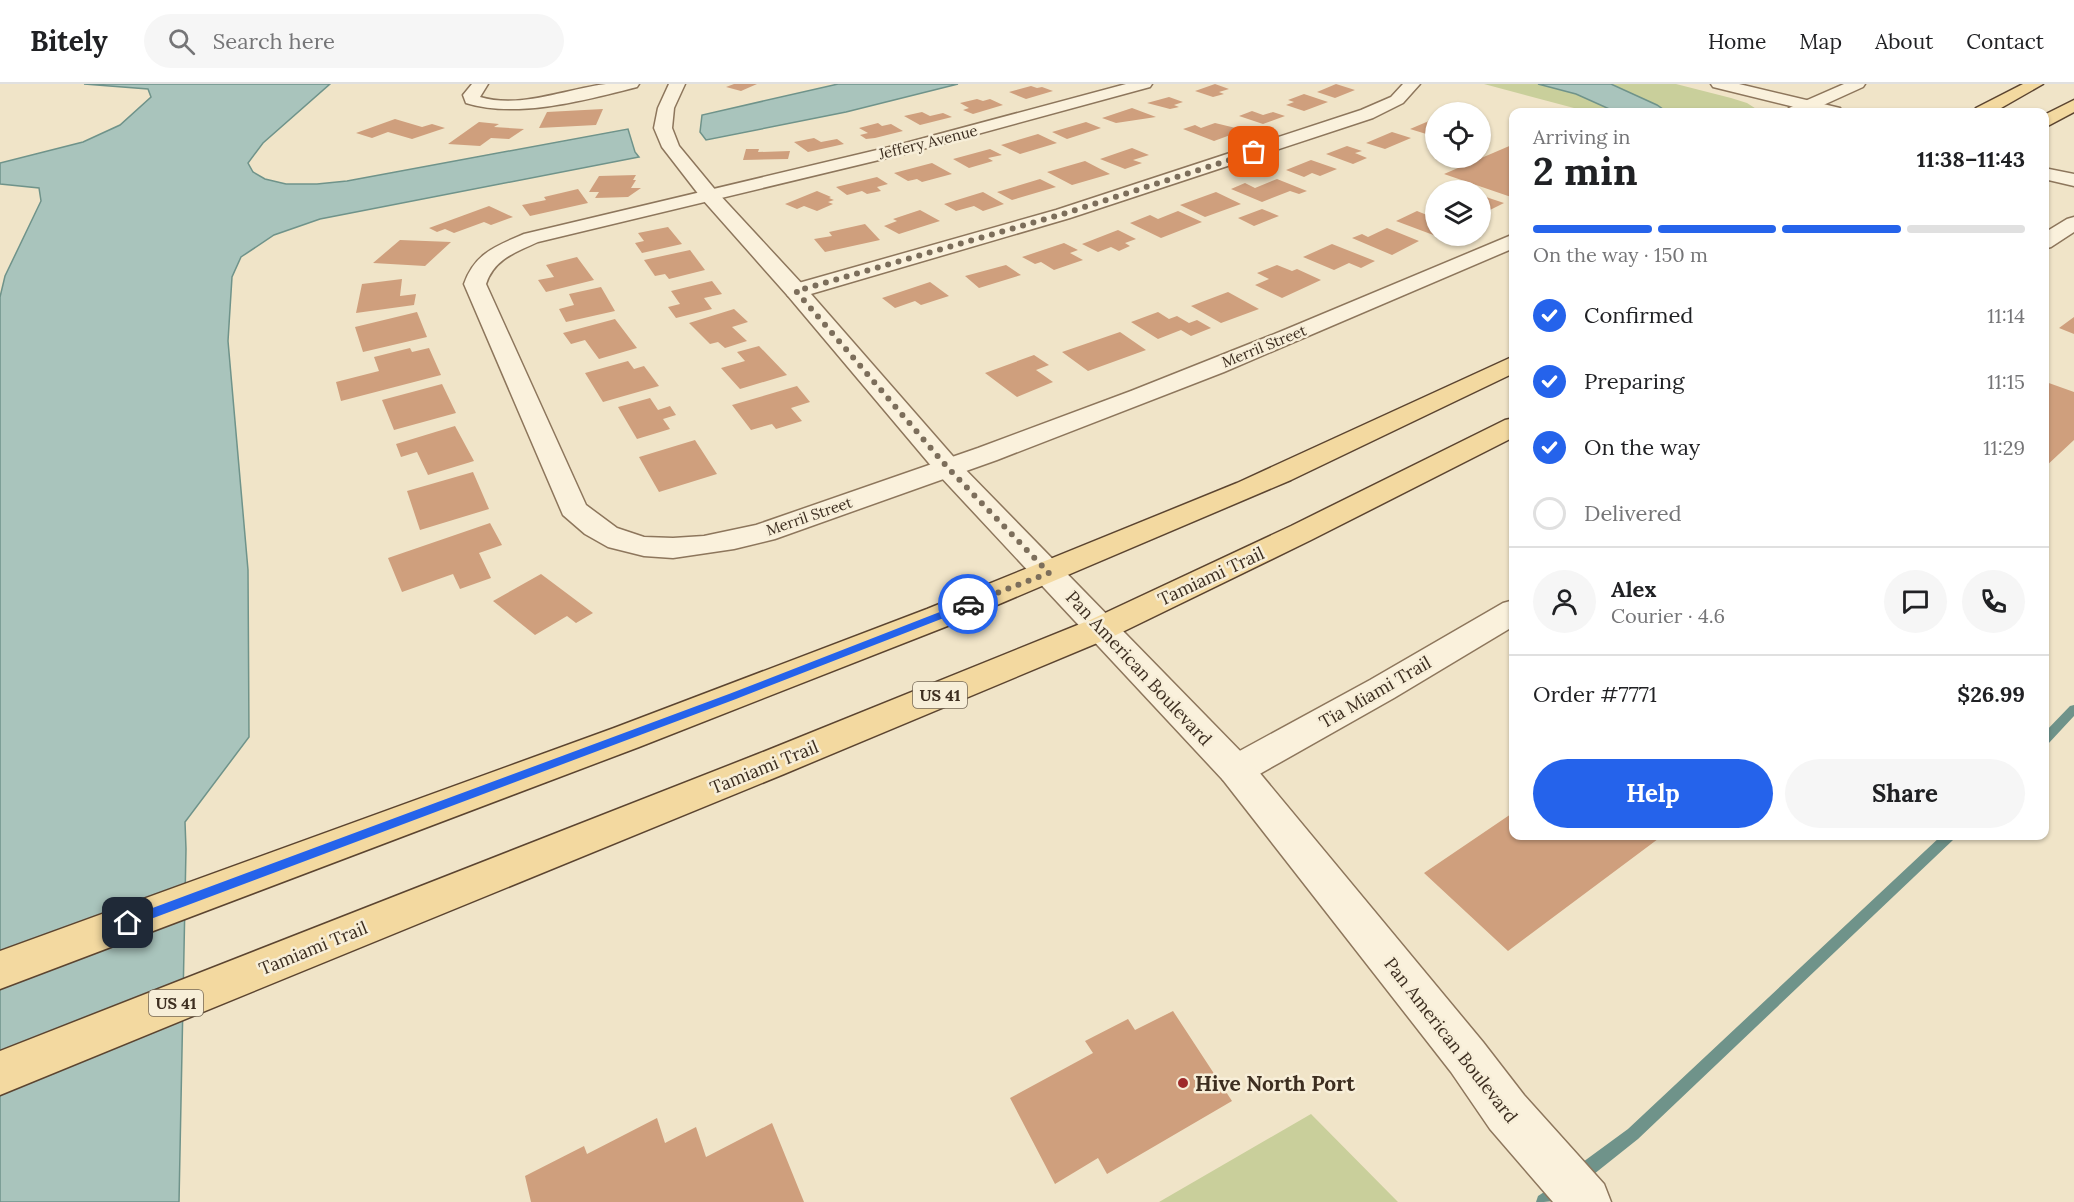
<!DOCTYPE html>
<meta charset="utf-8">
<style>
:root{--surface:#fff;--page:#f6f6f6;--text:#202124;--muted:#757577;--line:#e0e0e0;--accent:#2563eb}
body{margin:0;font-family:Lora,serif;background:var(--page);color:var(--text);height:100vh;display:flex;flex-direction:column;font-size:22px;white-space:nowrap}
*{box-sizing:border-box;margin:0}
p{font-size:20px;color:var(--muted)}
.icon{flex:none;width:33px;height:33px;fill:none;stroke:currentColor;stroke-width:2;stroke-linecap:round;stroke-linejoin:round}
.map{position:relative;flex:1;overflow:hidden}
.drawer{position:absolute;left:1509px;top:24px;width:540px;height:732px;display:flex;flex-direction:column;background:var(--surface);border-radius:12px;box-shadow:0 2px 4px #0004}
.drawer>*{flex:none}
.tools{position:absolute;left:1425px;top:18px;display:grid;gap:12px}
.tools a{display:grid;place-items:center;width:66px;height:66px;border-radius:50%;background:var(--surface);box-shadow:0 2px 4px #0004;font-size:30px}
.pin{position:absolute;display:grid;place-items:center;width:51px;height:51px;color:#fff;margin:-26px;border-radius:12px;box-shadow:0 3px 9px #0006}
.courier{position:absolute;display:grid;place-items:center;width:60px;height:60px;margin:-30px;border:4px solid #2563eb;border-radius:50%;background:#fff;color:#222;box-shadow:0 2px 8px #0007}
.summary em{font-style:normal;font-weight:700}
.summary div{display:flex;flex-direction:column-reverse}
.summary{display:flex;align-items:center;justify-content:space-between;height:102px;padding:0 24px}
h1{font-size:39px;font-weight:700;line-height:45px}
.bar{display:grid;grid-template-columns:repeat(4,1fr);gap:9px 6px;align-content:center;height:72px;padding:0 24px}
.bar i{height:8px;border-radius:4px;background:var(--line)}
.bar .on{background:var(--accent)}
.bar p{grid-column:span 4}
.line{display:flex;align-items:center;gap:15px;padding:0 24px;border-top:2px solid var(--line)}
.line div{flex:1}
.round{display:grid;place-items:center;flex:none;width:63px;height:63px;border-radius:32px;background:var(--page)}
ol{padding:0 24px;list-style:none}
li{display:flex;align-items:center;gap:18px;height:66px}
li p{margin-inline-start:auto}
li .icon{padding:6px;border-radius:50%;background:var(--accent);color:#fff;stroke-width:4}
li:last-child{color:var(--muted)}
li i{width:33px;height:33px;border:3px solid var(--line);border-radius:50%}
.cta{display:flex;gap:12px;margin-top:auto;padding:12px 24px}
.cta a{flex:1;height:69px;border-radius:36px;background:var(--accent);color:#fff;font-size:24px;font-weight:700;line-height:69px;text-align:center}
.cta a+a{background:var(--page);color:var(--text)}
header{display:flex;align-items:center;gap:36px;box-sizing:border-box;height:84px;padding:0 30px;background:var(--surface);border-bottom:2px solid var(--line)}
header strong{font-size:28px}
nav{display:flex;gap:33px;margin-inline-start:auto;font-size:21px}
.search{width:420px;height:54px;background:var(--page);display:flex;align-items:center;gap:15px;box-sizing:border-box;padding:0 21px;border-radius:33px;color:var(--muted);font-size:22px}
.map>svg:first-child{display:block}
</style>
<header>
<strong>Bitely</strong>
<div class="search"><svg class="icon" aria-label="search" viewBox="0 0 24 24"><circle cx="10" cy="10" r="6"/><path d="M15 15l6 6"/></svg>Search here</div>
<nav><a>Home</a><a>Map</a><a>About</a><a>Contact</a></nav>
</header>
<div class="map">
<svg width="2074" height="1118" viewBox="0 0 2074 1118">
<rect width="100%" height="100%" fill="#f0e4c8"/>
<path fill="#c9cf9b" d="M1484 0H1676L1731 14 1747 19 1761 28H1589Z
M1311 1030 1398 1118H1159Z"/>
<path fill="#a9c4bc" stroke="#6f938a" stroke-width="1.5" d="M84 0H330L263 59 248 79 253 88 265 95 286 100H317L347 97 628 45 635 68 639 73 320 135 274 151 241 173 232 193 228 257 248 486 249 653 185 738 186 765 179 1118H0V213L5 192 41 117 39 104 0 100V79L83 58 120 41 151 13 148 5Z
M838 0H958L846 28 706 56 700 48 702 31Z
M1538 0H1611L1657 21 1667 28H1616L1576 10Z"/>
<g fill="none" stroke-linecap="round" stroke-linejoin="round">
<path fill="#6f938a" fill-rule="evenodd" d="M2074 621V632L2048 660 2044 661V649L2070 622Z
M1941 752H1955L1953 756 1638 1055 1584 1098 1578 1100 1572 1098 1570 1092 1572 1086 1628 1045Z
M1561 1097 1567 1099 1569 1105C1563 1118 1550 1118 1536 1118L1538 1112Z"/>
</g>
<path fill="#cf9f7d" d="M734 0H757L741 7 726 3Z
M1215 0 1229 5 1219 8 1224 10 1213 13 1195 7Z
M1336 0 1355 6 1335 14 1317 8Z
M1031 2 1037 4 1042 3 1053 7 1026 15 1009 8Z
M1304 10 1328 18 1304 27 1286 21 1294 18 1288 16Z
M1169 13 1183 18 1174 21 1179 23 1170 25 1147 19Z
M977 15 983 17 990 15 1003 21 973 30 963 26 969 24 960 19Z
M1132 24 1156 33 1116 39 1102 34Z
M603 25 596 41 539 44 547 28Z
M1252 27 1263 31 1273 28 1285 32 1263 40 1239 32Z
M922 28 930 32 943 29 952 33 920 41 904 32Z
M1436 34V53L1410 45Z
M395 35 422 43 432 40 445 44 412 55 388 48 372 54 356 49Z
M479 38 499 40 494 43 524 45 509 55 491 54 480 62 448 60Z
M1086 38 1101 44 1067 55 1052 48Z
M878 39 882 42 891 40 903 47 875 54 866 55 860 51 868 49 859 44Z
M1215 39 1244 46 1214 57 1183 45 1195 41 1201 44Z
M1392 48 1411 54 1385 65 1366 59Z
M1038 50 1057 59 1020 70 1001 61Z
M814 54 821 58 837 55 844 60 808 68 794 58Z
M1514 60V114L1444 90Z
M1347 62 1362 67 1355 69 1367 74 1353 80 1326 70Z
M1132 64 1149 71 1133 76 1142 79 1125 85 1100 75Z
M746 65H759L758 68 790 67 788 75 743 76Z
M990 65 1002 71 988 74 993 77 969 84 953 75Z
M1311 76 1337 85 1320 92 1312 89 1304 93 1286 86Z
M1085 77 1110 90 1072 101 1047 88Z
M932 79 952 90 922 98 917 95 908 97 894 89Z
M636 91 633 96H636L631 104H641L628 113 595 114 599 108H589L599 92Z
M877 93 888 100 877 103 881 107 867 110 862 107 847 111 836 103Z
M1040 95 1056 103 1012 116 997 108Z
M1277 95 1307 107 1299 110 1290 107 1262 118 1231 105 1245 99 1255 104Z
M578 105 588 119 530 132 522 121 546 116 544 113Z
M817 107 831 113 829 114 834 116 828 118 833 120 817 127 804 122 797 125 785 120Z
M983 108 1004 120 983 127 974 122 956 127 944 120Z
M1216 108 1241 120 1205 133 1180 121Z
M1480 111 1504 119 1480 131Z
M489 122 513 133 491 141 484 138 454 149 445 145 437 148 429 144Z
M1262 125 1279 132 1254 142 1238 134Z
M920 126 940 137 899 150 884 142 897 137 893 135Z
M1178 127 1202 138 1161 154 1130 139 1150 131 1158 135Z
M1417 127 1427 131 1436 127V152L1396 137Z
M865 140 880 156 825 168 814 155 832 152 829 148Z
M668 143 682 160 642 169 635 159 644 157 638 149Z
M1387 144 1419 157 1392 171 1352 154 1362 150 1368 153Z
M1118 146 1136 155 1125 159 1130 162 1119 167 1111 163 1098 168 1082 160Z
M400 156 451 158 425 182 373 179Z
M1064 159 1078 166 1070 169 1083 176 1054 186 1041 178 1035 180 1022 173Z
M1332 160 1375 177 1361 184 1349 179 1334 186 1303 173Z
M690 166 705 186 669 195 665 190 655 192 644 176Z
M577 173 594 196 546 208 538 196 554 193 546 181Z
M1006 181 1021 191 979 204 965 192Z
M1277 181 1292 187 1297 185 1321 196 1282 214 1255 201 1269 195 1257 189Z
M402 195 400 212 416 210 414 221 356 229 362 200Z
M712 197 722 210 704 214 712 225 676 234 668 223 680 220 671 207Z
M930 198 949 212 921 221 915 217 895 224 882 214Z
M601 203 615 227 566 238 559 225 574 221 569 210Z
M1228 208 1259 225 1221 239 1191 222Z
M734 225 748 238 732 243 747 257 725 264 718 258 710 260 689 239Z
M417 228 427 253 363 268 355 243Z
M1158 228 1169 235 1177 232 1189 239 1197 236 1211 244 1191 252 1181 246 1158 255 1131 238Z
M2074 233V250L2059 244Z
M615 235 637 264 599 275 585 256 571 260 563 249Z
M1120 248 1146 266 1088 287 1062 268Z
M759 262 787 291 740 305 721 284 745 277 737 268Z
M410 264 412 268 429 264 441 291 341 317 336 298 379 287 374 273Z
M1034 271 1049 281 1036 286 1053 298 1017 313 985 289Z
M628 277 634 285 644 282 659 302 603 318 585 289Z
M2046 298 2074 308V356L2044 384Z
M442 300 456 329 394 346 382 316Z
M797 302 810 318 791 324 802 337 776 345 772 340 751 346 732 321Z
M650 314 658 326 670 322 676 331 663 335 670 345 637 355 618 323Z
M455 342 474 377 428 391 417 368 401 373 396 360Z
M695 356 717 390 659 408 639 373Z
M473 388 489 425 420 446 407 407Z
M490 439 502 461 479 469 491 494 460 505 453 490 402 508 388 474Z
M541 490 593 529 576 539 567 532 535 551 493 517Z
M1514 728V752H1662L1508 867 1424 789Z
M1173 927 1232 1017 1107 1090 1098 1074 1055 1100 1010 1014 1093 969 1085 957 1128 935 1135 946Z
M657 1034 665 1059 696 1043 706 1073 772 1039 804 1118H531L525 1092 584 1062 587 1070Z"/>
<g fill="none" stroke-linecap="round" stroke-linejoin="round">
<defs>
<path id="minor" d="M472 0H488L480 13C520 25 566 5 606 0 617 0 628 0 639 0L637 3C586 16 517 35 466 19L463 11Z
M1126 0H1152L1150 3 908 69 538 158C516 168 494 175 486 200L586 421 617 444 644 453 673 454 704 452 756 441 978 364 1131 307 1282 247 1514 150V164L1224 288 997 376 775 455 734 465 673 474 644 472 608 463 585 450 563 431 464 200C475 169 496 162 524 150L898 61Z
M1403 0H1420L1403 19 1373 34 1070 134 804 212 796 214 788 212 785 207 788 202 1056 126 1361 26 1391 13Z
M1844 0H1865L1863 3 1808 28H1787L1789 24Z
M2074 133V148L2051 163 2044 165V149L2067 135Z
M1514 516V542L1394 614 1249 696 1236 700 1223 696 1218 686 1223 676 1370 596 1503 519Z"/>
<path id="tertiary" d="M669 0H685L674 24 672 44 679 62 717 108 804 202 958 378 1249 676 1483 958 1524 1011 1604 1100 1611 1118H1553L1490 1045 1451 988 1223 696 938 390 788 212 703 116 662 63 654 44 658 24Z
M1711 0H1739L1840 24 1842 28H1815L1713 3Z
M2044 84 2074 90V102L2044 95Z"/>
<path id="primary" d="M2023 0H2043L1994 28H1974L1976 24Z
M2074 16V28L2044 44V31Z
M1514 272V289L1291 396 950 541 639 663 0 905V867L614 644 927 525 1237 399Z
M1514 334V353L1311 456 1114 552 784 690 0 1011V967L758 670 1090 536 1291 442 1505 336Z"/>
</defs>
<use href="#minor" stroke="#8d765c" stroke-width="3"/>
<use href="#tertiary" stroke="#8d765c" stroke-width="3"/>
<use href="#primary" stroke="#5b4430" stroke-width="3"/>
<use href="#minor" fill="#faf1dc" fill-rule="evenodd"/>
<use href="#tertiary" fill="#faf1dc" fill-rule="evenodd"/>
<use href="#primary" fill="#f3d9a0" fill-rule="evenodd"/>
</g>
<path fill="#2563eb" d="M968 517 973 520 972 523 736 615 132 842 128 844 121 839 123 835 729 610Z"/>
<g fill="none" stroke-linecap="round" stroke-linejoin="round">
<path stroke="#7c6e5b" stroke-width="6" stroke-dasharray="0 10.8" d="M968 520 1049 489 948 384 796 207 1063 130 1254 68"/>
</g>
<circle fill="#9e2a2b" stroke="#f7eed8" stroke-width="2" cx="1183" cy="999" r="6"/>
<g text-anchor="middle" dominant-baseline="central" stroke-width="5" stroke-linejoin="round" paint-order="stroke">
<g font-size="15" fill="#3d2e20" stroke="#f7eed8">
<text transform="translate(928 58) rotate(-14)">Jeffery Avenue</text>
<text transform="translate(1264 262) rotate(-22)">Merril Street</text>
<text transform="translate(809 432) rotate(-19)">Merril Street</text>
</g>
<g fill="#f7eed8" stroke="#756857" stroke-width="1.5">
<rect x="913" y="598" width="54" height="26" rx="4.5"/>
<rect x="149" y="906" width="54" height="26" rx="4.5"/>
</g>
<g font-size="16" font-weight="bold" fill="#3d2e20">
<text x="940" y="611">US 41</text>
<text x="176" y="919">US 41</text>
</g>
<g font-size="18" fill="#3d2e20" stroke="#f7eed8">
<text transform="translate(1211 492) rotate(-25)">Tamiami Trail</text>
<text transform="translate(1139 584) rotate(47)">Pan American Boulevard</text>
<text transform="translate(1375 608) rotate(-30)">Tia Miami Trail</text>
<text transform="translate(764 683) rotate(-22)">Tamiami Trail</text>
<text transform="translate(313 864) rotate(-22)">Tamiami Trail</text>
<text transform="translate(1451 956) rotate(52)">Pan American Boulevard</text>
</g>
<g font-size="21" font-weight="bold" fill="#3d2e20" stroke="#f7eed8" text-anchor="start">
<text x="1195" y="999">Hive North Port</text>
</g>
</g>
</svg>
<div class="tools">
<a><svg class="icon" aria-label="locate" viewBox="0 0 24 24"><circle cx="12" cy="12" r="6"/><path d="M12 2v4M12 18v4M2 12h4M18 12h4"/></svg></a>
<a><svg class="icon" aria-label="layers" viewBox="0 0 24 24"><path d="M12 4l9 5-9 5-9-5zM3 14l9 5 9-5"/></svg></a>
</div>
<div class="pin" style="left:1254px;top:68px;background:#ea580c"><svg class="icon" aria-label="bag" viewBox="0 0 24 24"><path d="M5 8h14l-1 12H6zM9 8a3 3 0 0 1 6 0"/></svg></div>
<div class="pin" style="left:128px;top:839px;background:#1f2937"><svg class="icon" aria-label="home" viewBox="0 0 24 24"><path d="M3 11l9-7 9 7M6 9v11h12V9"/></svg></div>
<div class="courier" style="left:968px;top:520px"><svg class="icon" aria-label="car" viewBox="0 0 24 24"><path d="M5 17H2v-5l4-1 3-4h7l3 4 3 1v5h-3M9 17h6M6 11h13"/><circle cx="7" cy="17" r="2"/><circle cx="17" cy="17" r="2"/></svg></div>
<section class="drawer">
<div class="summary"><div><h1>2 min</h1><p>Arriving in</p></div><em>11:38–11:43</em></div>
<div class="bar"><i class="on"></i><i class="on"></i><i class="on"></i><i></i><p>On the way · 150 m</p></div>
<ol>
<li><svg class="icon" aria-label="check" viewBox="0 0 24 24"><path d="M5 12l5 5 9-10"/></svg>Confirmed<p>11:14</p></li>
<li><svg class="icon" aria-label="check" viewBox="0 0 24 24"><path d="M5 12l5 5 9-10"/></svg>Preparing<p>11:15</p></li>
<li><svg class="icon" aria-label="check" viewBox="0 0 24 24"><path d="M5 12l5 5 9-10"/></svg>On the way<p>11:29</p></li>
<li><i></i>Delivered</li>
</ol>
<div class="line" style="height:108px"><a class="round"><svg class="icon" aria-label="person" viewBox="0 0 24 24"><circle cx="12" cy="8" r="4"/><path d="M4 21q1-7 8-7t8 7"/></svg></a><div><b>Alex</b><p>Courier · 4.6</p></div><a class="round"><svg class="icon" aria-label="chat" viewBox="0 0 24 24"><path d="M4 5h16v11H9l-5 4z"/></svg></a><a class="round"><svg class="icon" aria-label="phone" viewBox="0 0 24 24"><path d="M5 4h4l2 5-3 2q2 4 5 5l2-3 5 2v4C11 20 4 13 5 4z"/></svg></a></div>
<div class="line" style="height:78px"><div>Order #7771</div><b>$26.99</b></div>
<div class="cta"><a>Help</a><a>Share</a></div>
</section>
</div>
